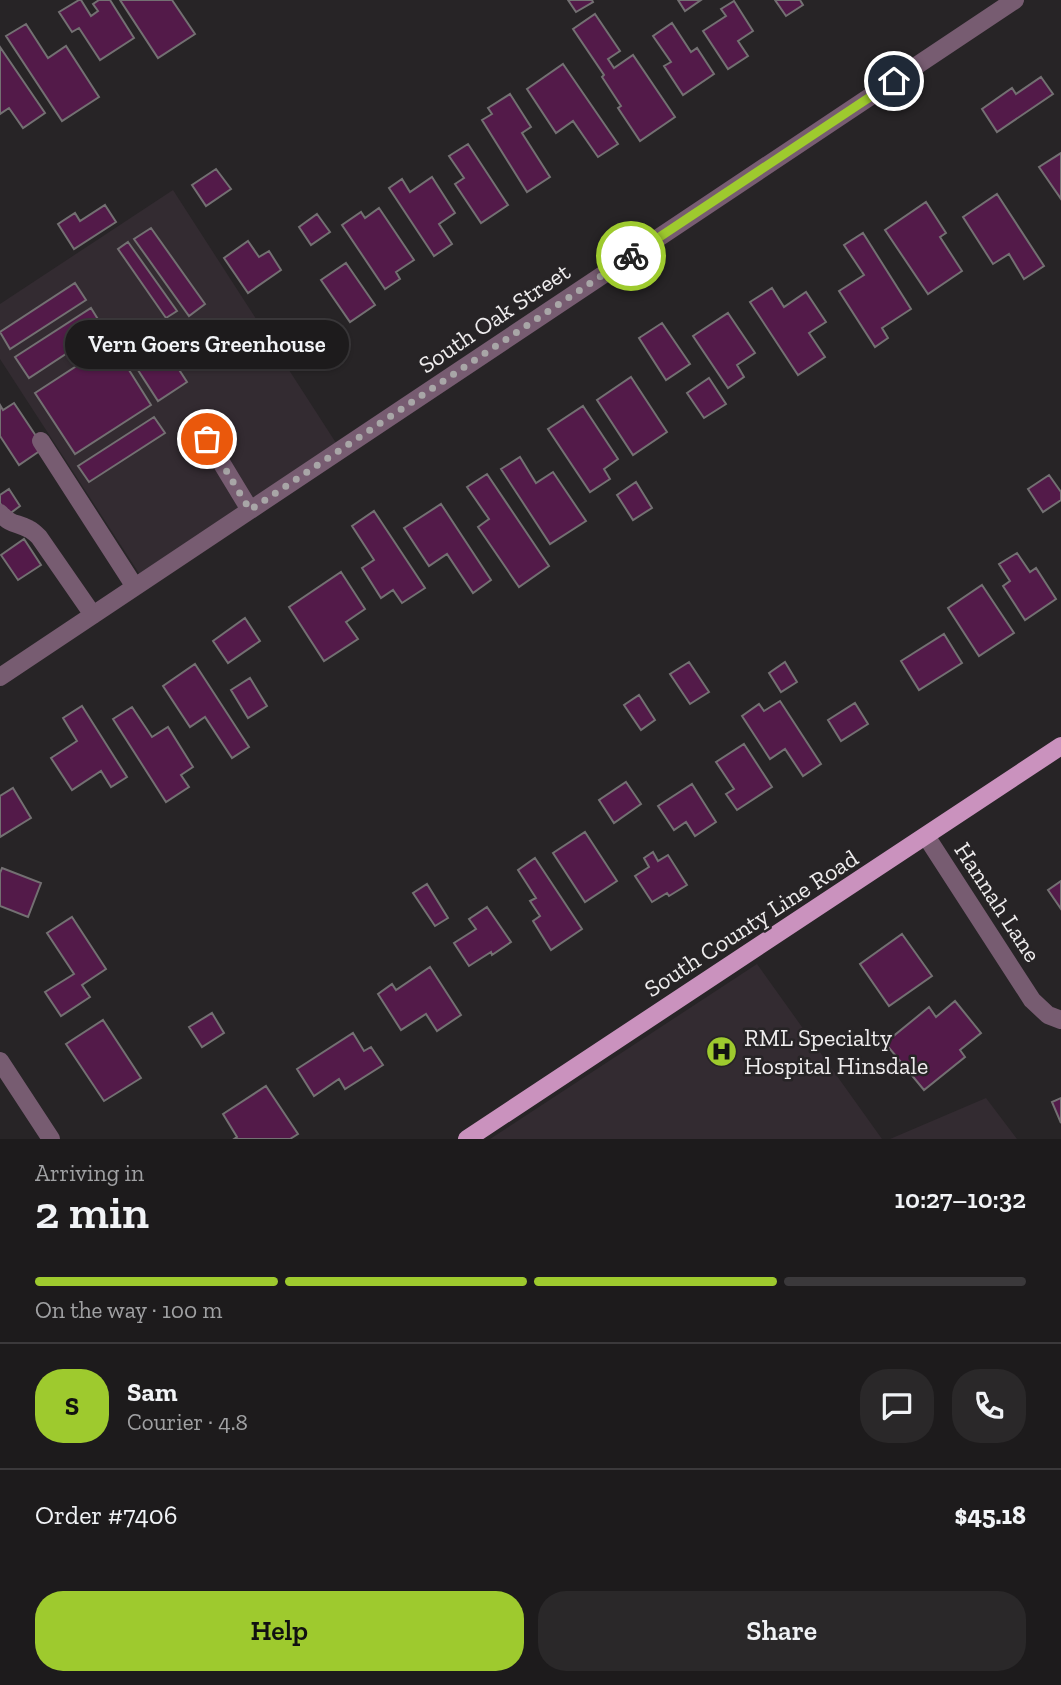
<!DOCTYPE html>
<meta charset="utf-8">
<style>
:root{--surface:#1d1b1c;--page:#2a2829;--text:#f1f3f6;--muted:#a0a1a3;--line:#3b393b;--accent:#9eca2e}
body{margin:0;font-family:"Zilla Slab",serif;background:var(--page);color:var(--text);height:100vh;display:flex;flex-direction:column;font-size:26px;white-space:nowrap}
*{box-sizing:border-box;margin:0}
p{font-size:23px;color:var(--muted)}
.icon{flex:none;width:38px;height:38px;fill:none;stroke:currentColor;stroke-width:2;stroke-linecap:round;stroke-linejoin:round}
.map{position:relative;height:1139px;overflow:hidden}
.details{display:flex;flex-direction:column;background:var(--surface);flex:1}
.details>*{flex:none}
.pin{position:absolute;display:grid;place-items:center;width:60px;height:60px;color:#fff;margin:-30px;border:4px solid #fff;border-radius:50%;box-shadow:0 2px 7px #0007}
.courier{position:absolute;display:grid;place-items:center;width:70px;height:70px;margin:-35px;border:5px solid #9eca2e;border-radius:50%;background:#fff;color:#222;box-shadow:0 2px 9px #0007}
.bubble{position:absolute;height:49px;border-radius:24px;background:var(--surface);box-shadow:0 2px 5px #0004,0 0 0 2px var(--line);font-size:23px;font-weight:600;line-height:49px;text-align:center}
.summary em{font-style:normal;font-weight:600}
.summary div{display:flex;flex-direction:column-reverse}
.summary{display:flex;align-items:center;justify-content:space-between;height:119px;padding:0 35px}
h1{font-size:46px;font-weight:600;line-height:52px}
.bar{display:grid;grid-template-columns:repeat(4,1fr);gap:10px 7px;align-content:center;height:84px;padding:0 35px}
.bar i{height:9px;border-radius:5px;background:var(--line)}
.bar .active{background:var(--accent)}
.bar p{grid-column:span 4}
.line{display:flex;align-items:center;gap:18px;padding:0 35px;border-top:2px solid var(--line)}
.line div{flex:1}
.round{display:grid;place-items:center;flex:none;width:74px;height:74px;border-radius:28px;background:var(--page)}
.button{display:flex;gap:14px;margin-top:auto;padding:14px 35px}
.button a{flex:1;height:80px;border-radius:28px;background:var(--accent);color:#111;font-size:28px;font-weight:600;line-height:80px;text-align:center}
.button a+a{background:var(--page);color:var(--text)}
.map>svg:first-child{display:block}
</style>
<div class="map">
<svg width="1061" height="1139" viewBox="0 0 1061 1139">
<rect width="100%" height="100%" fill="#272426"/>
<path fill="#332b31" d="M173 190 338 446 142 578 0 359V304Z
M757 964 882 1139H490Z
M986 1098 1017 1139H890Z"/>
<path fill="#531a49" stroke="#737072" stroke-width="2" d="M79 0H81L91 16 98 11 93 4 99 0H110L134 38 100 60 79 28 72 32 59 12Z
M120 0H172L195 34 158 58Z
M568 0H592L593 2 576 12Z
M678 0H701L685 11Z
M775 0H800L803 5 786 16Z
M734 1 753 31 738 41 748 56 728 69 703 31 726 16 721 9Z
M595 14 620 51 608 59 614 68 633 55 675 117 640 141 618 108 621 106 602 77 604 75 573 29Z
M672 23 691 52 697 48 714 74 683 95 664 66 671 62 653 36Z
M26 24 48 58 66 46 99 97 62 121 6 36Z
M0 47 45 113 23 128 9 108 0 114Z
M563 64 618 144 598 157 573 121 556 133 527 89Z
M1041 77 1053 94 997 132 982 109 1012 88 1016 94Z
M510 94 531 127 522 133 550 177 527 192 482 120 492 114 488 108Z
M468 144 508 205 481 223 455 184 464 178 449 156Z
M1061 153V199L1039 167Z
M216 169 231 189 206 206 192 185Z
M432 177 455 213 439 224 452 244 434 256 389 188 402 179 410 192Z
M997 194 1044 266 1024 279 1009 254 993 264 963 217Z
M926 202 946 233 940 237 962 271 928 294 885 230Z
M105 205 116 222 74 249 58 224 75 213 80 221Z
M379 208 414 260 396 272 400 279 385 289 342 225 361 212 365 218Z
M317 214 330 232 311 245 299 227Z
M151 228 205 304 189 316 134 239Z
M863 233 911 309 882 328 888 338 875 347 839 291 864 275 844 245Z
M248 241 259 257 269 251 281 270 248 293 224 258Z
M128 242 177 311 166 318 118 249Z
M346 263 375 305 350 322 321 280Z
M75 283 86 300 10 349 0 332Z
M772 288 784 307 806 292 826 322 809 333 825 357 798 375 750 302Z
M91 308 104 329 29 378 15 357Z
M728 313 755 353 737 365 744 377 728 388 693 336Z
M662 323 690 364 666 380 639 338Z
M132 331 143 348 160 337 169 352 175 348 185 364 178 368 187 382 158 401 118 339Z
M112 343 151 405 75 454 35 393Z
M631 377 667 432 633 455 597 400Z
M709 378 726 404 704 418 687 393Z
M14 403 44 448 19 465 0 436V405L3 410Z
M583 406 618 459 604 469 610 479 590 492 548 429Z
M154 417 165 433 89 482 78 466Z
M520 457 536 483 553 472 586 521 550 544 501 469Z
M487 474 549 566 519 587 478 527 489 519 467 487Z
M1049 475 1061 492V500L1043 512 1028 489Z
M636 482 652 508 633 520 617 495Z
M9 489 20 506 8 515 0 503V495Z
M441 504 491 580 473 593 447 554 429 566 404 528Z
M374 511 425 588 402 603 393 590 381 598 362 568 374 560 352 526Z
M24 539 41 565 18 580 1 555Z
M1017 553 1030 572 1036 568 1056 599 1025 620 1003 586 1010 581 999 564Z
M341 572 365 609 346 622 358 639 324 661 289 607Z
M982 585 1014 633 979 656 948 608Z
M245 618 260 641 228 663 213 641Z
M944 634 962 663 919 690 901 661Z
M689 662 709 692 690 704 670 674Z
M785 662 797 682 781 692 769 673Z
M195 664 249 747 232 758 205 717 190 727 163 686Z
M250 678 267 706 248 718 231 690Z
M639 695 655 720 641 730 624 705Z
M780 701 821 764 803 776 785 749 770 759 742 716 759 704 764 711Z
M855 703 868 724 841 741 828 720Z
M82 706 127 777 111 787 101 771 72 790 51 758 77 741 63 718Z
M132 707 152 737 168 727 193 767 181 775 189 787 166 802 113 719Z
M744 744 772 787 737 810 726 794 734 789 716 762Z
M626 782 641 804 614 823 599 800Z
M692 784 716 822 695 836 686 822 674 830 658 806Z
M13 788 31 818 0 837V796Z
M585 832 617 881 585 902 553 853Z
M653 852 658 861 668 855 687 885 669 896 667 893 652 902 635 876 649 867 644 858Z
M535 858 582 929 551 950 533 921 540 916 530 901 536 898 518 870Z
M2 868 41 883 28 917 0 906V873Z
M1061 881V909L1048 890Z
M427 884 448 918 435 926 413 893Z
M487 907 511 942 492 955 491 952 469 966 454 943 476 929 469 919Z
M72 917 106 969 82 985 90 997 61 1016 45 992 74 974 47 933Z
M902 934 932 976 889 1006 860 964Z
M430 967 461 1015 437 1031 426 1014 401 1030 378 994 392 984 396 990Z
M955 1001 981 1033 960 1050 965 1057 924 1090 885 1043 929 1007 936 1017Z
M212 1013 224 1033 202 1047 189 1027Z
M103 1020 141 1078 104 1101 66 1044Z
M353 1033 364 1051 371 1047 383 1065 345 1089 339 1079 314 1096 297 1069Z
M266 1086 298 1134 290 1139H234L237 1137 223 1114Z
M1061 1098V1123L1052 1102Z"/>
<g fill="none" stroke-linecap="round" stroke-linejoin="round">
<path stroke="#775c71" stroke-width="18" d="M207 439 250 510
M41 441 135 587
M0 513C12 526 16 522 29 529 33 531 36 534 39 537L93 615
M0 677 1015 0
M926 836 1032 1000 1048 1015 1061 1020
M0 1061 51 1139"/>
<path stroke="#ca92be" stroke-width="18" d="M467 1139 1061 746"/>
</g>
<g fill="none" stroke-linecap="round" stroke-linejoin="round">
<path stroke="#a8a6a7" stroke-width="7" stroke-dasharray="0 12.6" d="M207 439 250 510 631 256"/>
<path stroke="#9eca2e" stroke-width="9" d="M631 256 894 81"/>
</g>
<defs>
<symbol id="hospital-disc" viewBox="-11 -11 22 22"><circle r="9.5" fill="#9eca2e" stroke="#272426"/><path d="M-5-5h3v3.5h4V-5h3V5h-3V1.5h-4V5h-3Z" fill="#111"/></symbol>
</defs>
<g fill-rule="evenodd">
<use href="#hospital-disc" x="704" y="1034" width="35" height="35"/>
</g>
<g text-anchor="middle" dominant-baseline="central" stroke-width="5" stroke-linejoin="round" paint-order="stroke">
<g font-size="24" fill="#eeeced" stroke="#272426">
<text transform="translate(494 318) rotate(-34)">South Oak Street</text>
<text transform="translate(998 902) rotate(57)">Hannah Lane</text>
<text transform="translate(751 923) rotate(-33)">South County Line Road</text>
</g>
<g font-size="24" fill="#eeeced" stroke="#272426" text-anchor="start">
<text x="744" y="1037">RML Specialty<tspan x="744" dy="28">Hospital Hinsdale</tspan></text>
</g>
</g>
</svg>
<div class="pin" style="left:207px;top:439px;background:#ea580c"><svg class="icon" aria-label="bag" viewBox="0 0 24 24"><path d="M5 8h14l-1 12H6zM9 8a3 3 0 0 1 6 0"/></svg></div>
<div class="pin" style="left:894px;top:81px;background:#1f2937"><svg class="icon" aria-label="home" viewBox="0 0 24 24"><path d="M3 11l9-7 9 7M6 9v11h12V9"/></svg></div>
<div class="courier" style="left:631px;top:256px"><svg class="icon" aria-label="bike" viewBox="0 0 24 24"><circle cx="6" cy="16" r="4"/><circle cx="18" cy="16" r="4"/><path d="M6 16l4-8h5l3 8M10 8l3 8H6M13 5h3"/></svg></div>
<div class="bubble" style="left:65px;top:320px;width:284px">Vern Goers Greenhouse</div>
</div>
<section class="details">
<div class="summary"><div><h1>2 min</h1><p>Arriving in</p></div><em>10:27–10:32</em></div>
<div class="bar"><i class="active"></i><i class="active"></i><i class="active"></i><i></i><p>On the way · 100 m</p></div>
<div class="line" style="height:126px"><b class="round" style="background:var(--accent);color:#111">S</b><div><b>Sam</b><p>Courier · 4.8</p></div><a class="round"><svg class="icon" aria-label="chat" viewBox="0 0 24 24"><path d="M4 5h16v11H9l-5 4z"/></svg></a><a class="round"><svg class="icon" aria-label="phone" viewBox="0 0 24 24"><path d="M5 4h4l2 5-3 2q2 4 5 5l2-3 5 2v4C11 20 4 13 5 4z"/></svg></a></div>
<div class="line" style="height:91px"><div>Order #7406</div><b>$45.18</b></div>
<div class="button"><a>Help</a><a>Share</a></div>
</section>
